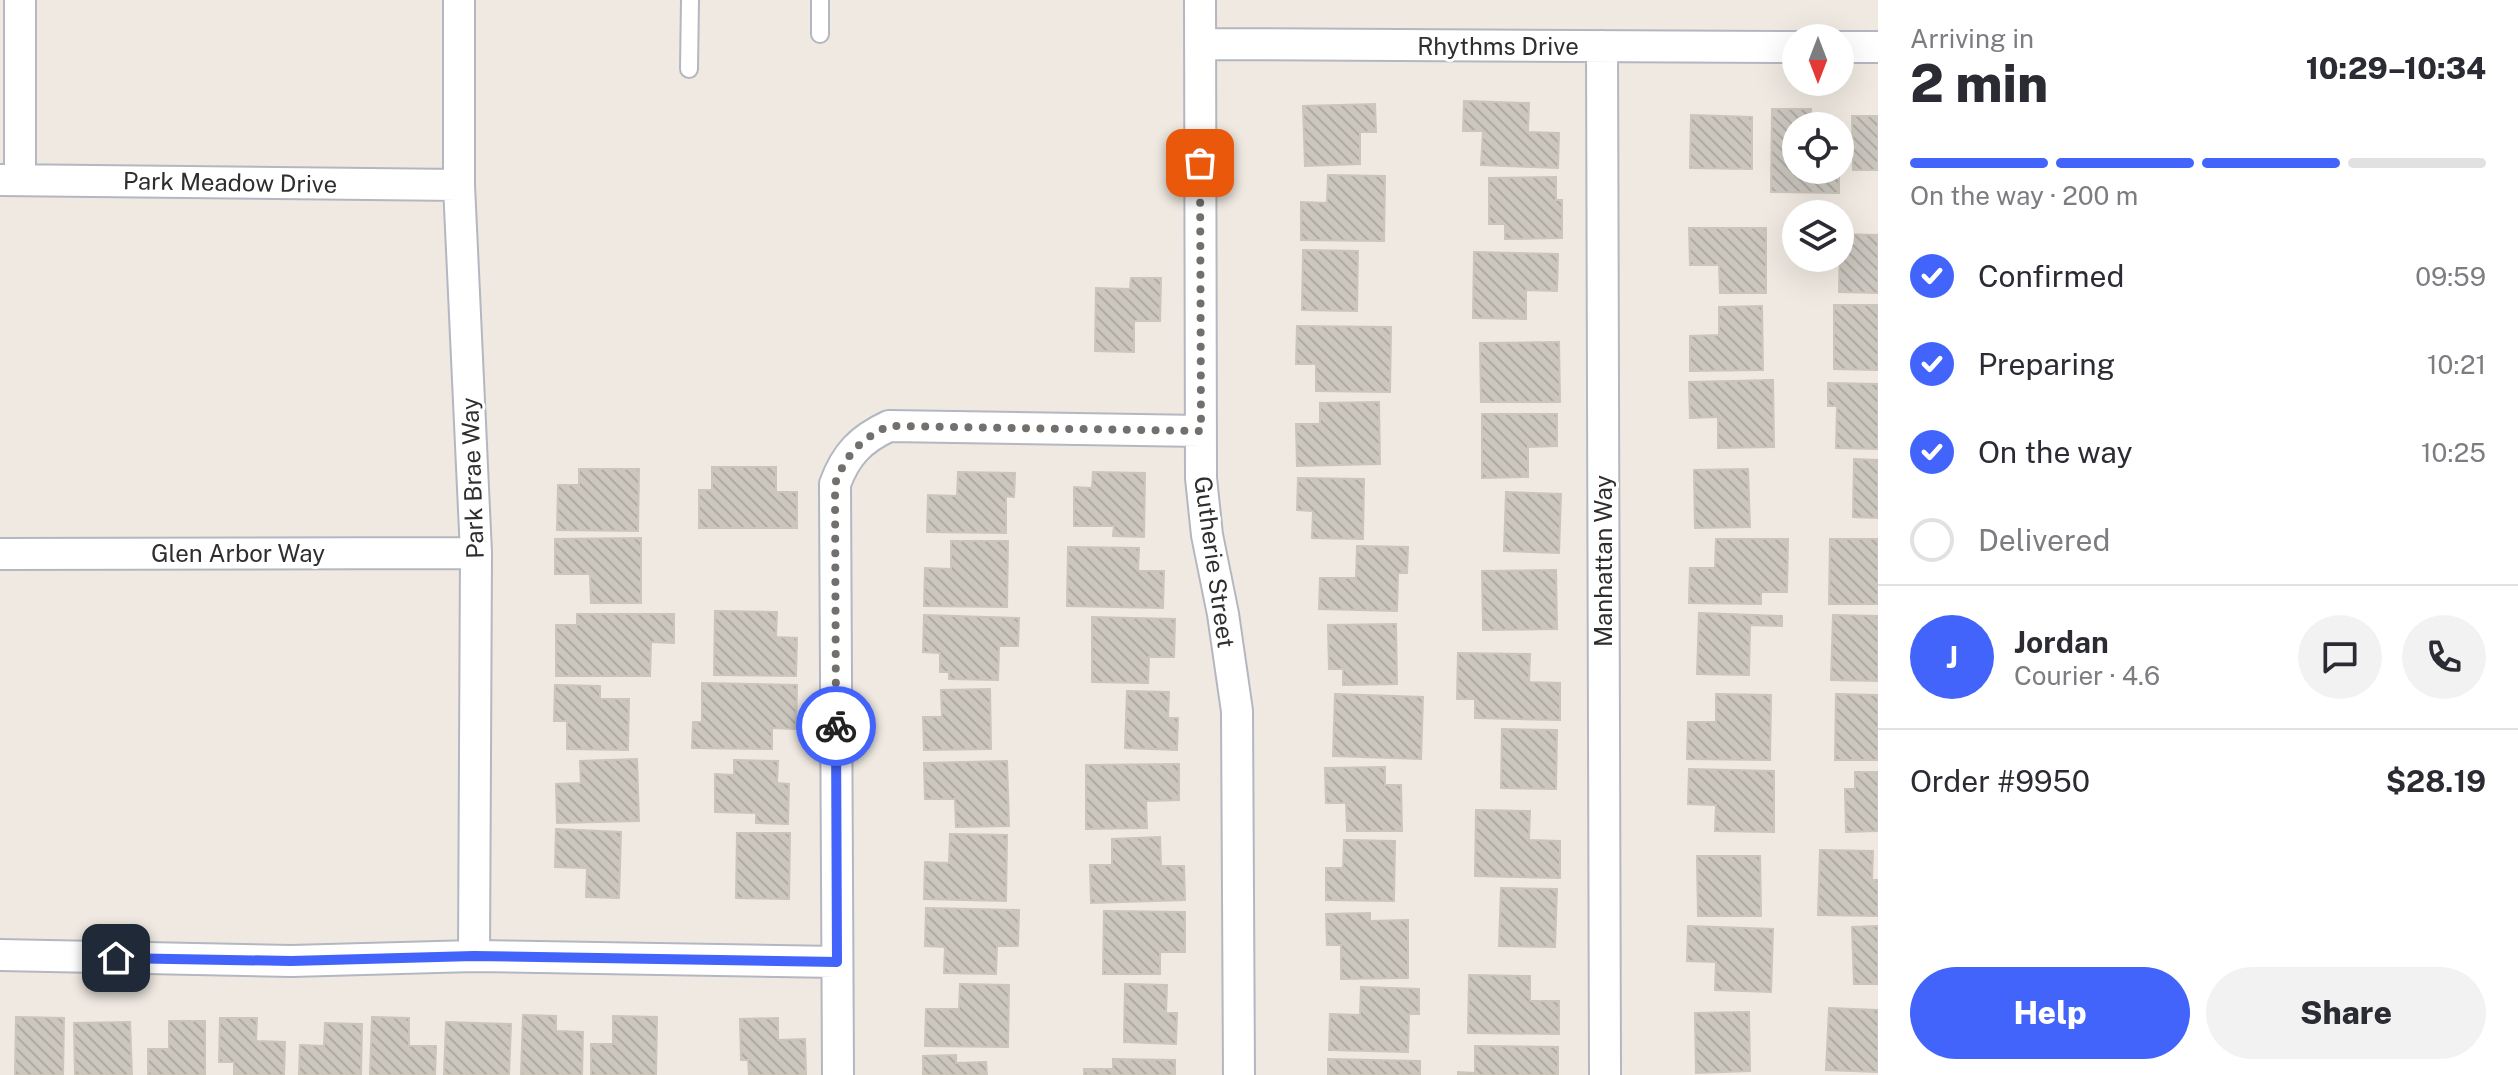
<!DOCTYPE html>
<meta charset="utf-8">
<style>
:root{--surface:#fff;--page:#f2f2f3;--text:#2b2b33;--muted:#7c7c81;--line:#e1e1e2;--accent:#4264fb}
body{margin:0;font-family:"Public Sans",sans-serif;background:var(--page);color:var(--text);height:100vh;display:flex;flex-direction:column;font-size:30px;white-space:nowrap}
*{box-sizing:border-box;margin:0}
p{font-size:26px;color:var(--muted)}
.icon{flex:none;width:44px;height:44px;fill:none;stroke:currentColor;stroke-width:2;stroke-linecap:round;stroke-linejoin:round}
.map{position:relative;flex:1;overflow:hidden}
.drawer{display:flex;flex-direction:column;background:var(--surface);width:640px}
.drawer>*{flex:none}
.needle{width:52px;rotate:180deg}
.tools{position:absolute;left:1782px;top:24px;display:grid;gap:16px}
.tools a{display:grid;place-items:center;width:72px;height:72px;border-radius:50%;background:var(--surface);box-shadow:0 8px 32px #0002;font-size:40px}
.pin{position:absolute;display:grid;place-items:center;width:68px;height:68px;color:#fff;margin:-34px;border-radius:16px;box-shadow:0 4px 12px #0006}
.courier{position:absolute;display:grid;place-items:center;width:80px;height:80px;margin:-40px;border:6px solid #4264fb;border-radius:50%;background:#fff;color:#222;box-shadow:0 2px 10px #0007}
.headline em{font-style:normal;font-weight:800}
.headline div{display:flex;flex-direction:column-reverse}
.headline{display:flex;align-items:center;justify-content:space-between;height:136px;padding:0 32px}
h1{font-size:52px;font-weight:800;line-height:60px}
.bar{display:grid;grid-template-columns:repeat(4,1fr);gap:12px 8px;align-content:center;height:96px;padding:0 32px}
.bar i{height:10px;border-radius:6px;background:var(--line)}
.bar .selected{background:var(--accent)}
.bar p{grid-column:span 4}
.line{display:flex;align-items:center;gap:20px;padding:0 32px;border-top:2px solid var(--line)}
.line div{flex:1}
.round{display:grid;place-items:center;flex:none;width:84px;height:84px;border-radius:42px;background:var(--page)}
ol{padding:0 32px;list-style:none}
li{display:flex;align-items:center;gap:24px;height:88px}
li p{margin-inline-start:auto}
li .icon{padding:8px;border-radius:50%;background:var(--accent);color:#fff;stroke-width:4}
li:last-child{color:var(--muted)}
li i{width:44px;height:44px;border:4px solid var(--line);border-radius:50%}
.button{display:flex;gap:16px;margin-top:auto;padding:16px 32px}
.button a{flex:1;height:92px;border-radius:48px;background:var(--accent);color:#fff;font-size:32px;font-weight:800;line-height:92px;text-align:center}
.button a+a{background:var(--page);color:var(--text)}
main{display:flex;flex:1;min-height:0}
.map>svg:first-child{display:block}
</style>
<main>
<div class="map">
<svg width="1878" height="1075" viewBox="0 0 1878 1075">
<defs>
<pattern id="building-back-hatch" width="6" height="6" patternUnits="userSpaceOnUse" patternTransform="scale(2)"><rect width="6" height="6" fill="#cbc7bf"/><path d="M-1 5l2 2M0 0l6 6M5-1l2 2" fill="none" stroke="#afaba4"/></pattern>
</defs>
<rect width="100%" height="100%" fill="#efe9e1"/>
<path fill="url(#building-back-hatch)" stroke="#cbc5ba" stroke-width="2" d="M1464 101 1529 103 1528 132 1559 133 1558 168 1481 165 1483 131H1463Z
M1375 104 1376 132H1360V164L1305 166 1303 106Z
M1772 109H1811L1810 126H1796V170H1839V193L1771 192Z
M1691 115 1752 117V169L1690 168Z
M1852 116H1878V170H1853Z
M1328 175 1385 176 1384 241 1301 240V202L1327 203Z
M1556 177V200H1562V238L1505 239V224H1489V178Z
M1689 228H1766V293H1720L1719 265H1690Z
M1840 234 1878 235V293L1839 292Z
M1303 250 1358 251 1357 311 1302 310Z
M1474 252 1558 254 1557 291 1526 290V319L1473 318Z
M1131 278H1161L1160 321H1134V352L1095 351 1096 288 1130 289Z
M1834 305H1878V370L1834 369Z
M1762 306 1763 370 1690 371V336L1719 335V307Z
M1297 326 1391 327 1390 392 1316 391V364H1296Z
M1559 342 1560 402H1481L1480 343Z
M1773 380 1774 447 1718 448V417L1690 418 1689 382Z
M1828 383 1878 384V449L1836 448 1837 406H1828Z
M1379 402 1380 464 1297 466 1296 424H1320V403Z
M1482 414H1557V446L1528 447V477L1482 478Z
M1854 459 1878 460V518L1853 517Z
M712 467H776V492H797V528H699V490H712Z
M579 469H639L638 531 557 530 558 485H579Z
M1748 469 1750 527 1695 528 1694 470Z
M958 472 1015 473 1014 497 1006 496V533L927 532 928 495 957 496Z
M1093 472 1145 473 1144 537 1113 536 1114 526H1074V487L1092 488Z
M1298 478 1364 479 1363 539 1312 538 1313 511 1297 510Z
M1506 492 1561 494 1559 553 1504 551Z
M641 538V603H591L590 574H555V539Z
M1716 539H1788L1787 592H1761V604L1689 603 1690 568H1715Z
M1830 539H1878V604H1829Z
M951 541H1008L1007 607 924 606 925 568 951 569Z
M1357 546 1408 547 1407 573H1398L1397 611 1319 609 1320 578H1356Z
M1068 547 1139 548 1138 571H1164L1163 608 1067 606Z
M1556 570 1557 629 1483 630 1482 571Z
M715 611 777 612 776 637 797 638 796 676 714 675Z
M1699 613 1782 616V626L1750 625 1749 675 1697 674Z
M577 614H674V643L651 642 650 676H556V625H577Z
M924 615 1019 618 1018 646H999L998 680 949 679V672H940V653L923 652Z
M1833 615 1878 616V681L1831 680Z
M1092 617 1175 619 1174 657H1149L1148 683 1092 682Z
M1396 624 1397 684 1343 685V669H1329L1328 625Z
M1458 653 1530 654 1529 682 1560 683V720L1475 718V699H1457Z
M702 683 797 685 796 729 772 728V749L692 748 693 722H702Z
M555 685 600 686V699H629L628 750 567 749V721H554Z
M990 689 991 749 924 750 923 717H942L941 690Z
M1127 691 1169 692 1168 718H1178L1177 750 1125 748Z
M1335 694 1423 697 1421 759 1333 756Z
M1716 694 1771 695 1770 760 1687 759 1688 722H1716Z
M1836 694 1878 695V760H1835Z
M1502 729 1557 730 1556 789 1501 788Z
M637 759 639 821 557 823 556 784 581 783 580 761Z
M734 760 778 761 777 783 789 784 788 824 756 823V813L715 812V774L734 775Z
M1007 761 1009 826 956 827 955 799H925L924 763Z
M1179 764V800L1146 801 1147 828 1086 829V765Z
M1385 767V785H1401L1402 831H1347L1346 803H1326L1325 768Z
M1689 769 1774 771V832L1715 831 1716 805 1688 804Z
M1855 772H1878V831L1846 832 1845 789H1855Z
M1476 810 1530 811 1529 840 1560 841V878L1475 876Z
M556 829 621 832 619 898 586 897 587 868 555 867Z
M737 833H790L789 899 736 898Z
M950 834 1007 835 1006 901 924 899 925 862 949 863Z
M1160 837 1161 866H1184L1185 900 1091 903 1090 865H1112V839Z
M1344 840 1395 841 1394 901 1326 900V868H1343Z
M1820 850 1873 851 1872 880H1878V916L1818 915Z
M1697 856H1760L1761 916H1698Z
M1501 888 1557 889 1555 947 1499 946Z
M926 908 1019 910 1018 946H997L996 974 944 973 945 947 925 946Z
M1104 911 1185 912V952H1160V974H1103Z
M1370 913V921L1408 920V978L1341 979V945H1327L1326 914Z
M1688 926 1773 929 1771 992 1715 990 1716 962 1687 961Z
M1878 926V984H1854L1852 927Z
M1469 975 1530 976V1001H1559V1034L1468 1033Z
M960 984 1009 985 1008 1047 925 1046 926 1009H959Z
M1125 984 1167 985 1166 1013H1177L1176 1044 1124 1042Z
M1361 987 1419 989V1014H1409L1408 1052 1329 1050 1330 1014 1360 1015Z
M1829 1008 1878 1010V1072L1826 1070Z
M1749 1012 1750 1071 1696 1073 1695 1013Z
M523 1015 556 1016V1031L583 1032 582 1075H521Z
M613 1016 657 1017 656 1075H591V1044H613Z
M16 1017 64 1018 63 1075H15Z
M372 1017 409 1018V1046H436L435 1075H370Z
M220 1018H257L256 1041 285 1042 284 1075H234V1062H219Z
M778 1018V1040L805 1039 806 1075H749L748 1060H741L740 1019Z
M169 1021H205V1075H148V1049H169Z
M130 1022 132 1075H75L74 1023Z
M446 1022 511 1024 509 1075H444Z
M325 1023 362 1024 361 1075H299L300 1045 324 1046Z
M1475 1046 1558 1047V1075H1458V1072L1475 1073Z
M956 1055V1063L986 1062 987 1075H923V1056Z
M1113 1059 1175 1060V1075H1084V1069H1113Z
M1328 1059 1420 1061V1075H1328Z"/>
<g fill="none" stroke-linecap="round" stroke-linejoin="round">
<defs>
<path id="lane" d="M820 34V0
M689 69 690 0"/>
<path id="street" d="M20 0V180
M459 0V185L476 553 474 956
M1200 0 1201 478 1207 535 1223 614 1237 711 1239 1075
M1200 44 1796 47
M1602 46 1605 1075
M1840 47H1878
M0 180 459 185
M0 554 476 553
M0 955 291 961 474 956 837 962
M838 1075 835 484C846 454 861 439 889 426L1201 431"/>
</defs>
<use href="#lane" stroke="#b4b7c1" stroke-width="20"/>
<use href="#street" stroke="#b4b7c1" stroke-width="34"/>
<use href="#lane" stroke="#fff" stroke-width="16"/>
<use href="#street" stroke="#fff" stroke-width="30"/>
</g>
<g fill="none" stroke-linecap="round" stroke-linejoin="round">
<path stroke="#726f6d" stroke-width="8" stroke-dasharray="0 14.4" d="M836 726 835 484C846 454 861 439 889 426L1201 431 1200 163"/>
<path stroke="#4264fb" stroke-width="10" d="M116 958 291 961 474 956 837 962 836 726"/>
</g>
<g text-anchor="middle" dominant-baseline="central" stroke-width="6" stroke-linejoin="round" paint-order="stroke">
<g font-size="24" fill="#2e2e2e" stroke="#fff">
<text x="1498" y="46">Rhythms Drive</text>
<text transform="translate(230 182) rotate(1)">Park Meadow Drive</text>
<text transform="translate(472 478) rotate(-92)">Park Brae Way</text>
<text x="238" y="553">Glen Arbor Way</text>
<text transform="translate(1603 561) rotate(-90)">Manhattan Way</text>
<text transform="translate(1215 562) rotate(82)">Gutherie Street</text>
</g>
</g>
</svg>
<div class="tools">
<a><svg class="needle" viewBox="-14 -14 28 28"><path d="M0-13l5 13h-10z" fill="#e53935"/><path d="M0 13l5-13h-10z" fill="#7c7c81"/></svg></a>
<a><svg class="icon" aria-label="locate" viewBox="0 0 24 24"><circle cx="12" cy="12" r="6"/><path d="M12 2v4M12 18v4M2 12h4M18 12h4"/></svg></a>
<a><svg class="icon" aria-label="layers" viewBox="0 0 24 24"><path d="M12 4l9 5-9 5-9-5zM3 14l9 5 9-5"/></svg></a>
</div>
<div class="pin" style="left:1200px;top:163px;background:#ea580c"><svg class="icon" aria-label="bag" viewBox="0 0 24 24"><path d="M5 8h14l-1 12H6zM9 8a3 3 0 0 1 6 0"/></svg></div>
<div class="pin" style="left:116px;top:958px;background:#1f2937"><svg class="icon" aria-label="home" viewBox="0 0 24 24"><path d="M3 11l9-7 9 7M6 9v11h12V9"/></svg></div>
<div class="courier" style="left:836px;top:726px"><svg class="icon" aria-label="bike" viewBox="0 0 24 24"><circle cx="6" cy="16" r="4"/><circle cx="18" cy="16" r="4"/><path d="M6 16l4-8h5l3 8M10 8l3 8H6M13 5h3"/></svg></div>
</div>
<section class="drawer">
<div class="headline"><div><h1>2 min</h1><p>Arriving in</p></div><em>10:29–10:34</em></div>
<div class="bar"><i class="selected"></i><i class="selected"></i><i class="selected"></i><i></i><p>On the way · 200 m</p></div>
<ol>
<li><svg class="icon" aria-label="check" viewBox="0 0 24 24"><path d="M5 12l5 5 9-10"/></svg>Confirmed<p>09:59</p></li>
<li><svg class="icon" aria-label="check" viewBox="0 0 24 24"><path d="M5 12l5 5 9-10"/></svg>Preparing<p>10:21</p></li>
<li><svg class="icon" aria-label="check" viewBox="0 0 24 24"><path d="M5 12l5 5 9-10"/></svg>On the way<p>10:25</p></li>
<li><i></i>Delivered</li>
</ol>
<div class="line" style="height:144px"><b class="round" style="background:var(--accent);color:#fff">J</b><div><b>Jordan</b><p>Courier · 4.6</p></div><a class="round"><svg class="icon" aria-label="chat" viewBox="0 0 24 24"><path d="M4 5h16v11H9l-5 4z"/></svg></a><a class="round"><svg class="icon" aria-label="phone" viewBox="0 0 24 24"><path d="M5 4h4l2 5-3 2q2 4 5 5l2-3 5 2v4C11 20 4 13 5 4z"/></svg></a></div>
<div class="line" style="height:104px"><div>Order #9950</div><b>$28.19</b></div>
<div class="button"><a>Help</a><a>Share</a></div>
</section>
</main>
